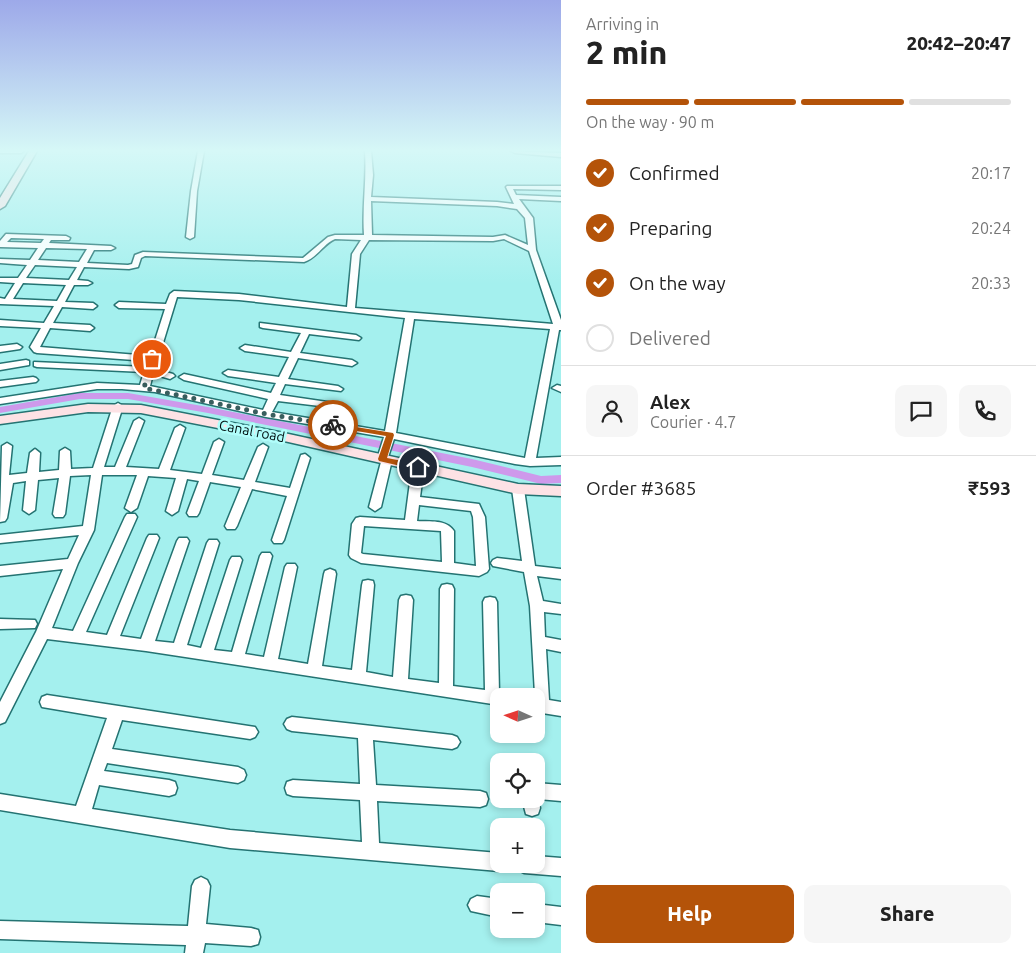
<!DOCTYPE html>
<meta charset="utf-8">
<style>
:root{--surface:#fff;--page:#f6f6f6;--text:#222;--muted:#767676;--line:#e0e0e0;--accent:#b45309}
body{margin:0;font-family:Ubuntu,sans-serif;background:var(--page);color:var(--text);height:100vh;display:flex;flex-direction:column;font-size:19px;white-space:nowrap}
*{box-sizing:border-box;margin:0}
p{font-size:16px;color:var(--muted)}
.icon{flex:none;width:28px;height:28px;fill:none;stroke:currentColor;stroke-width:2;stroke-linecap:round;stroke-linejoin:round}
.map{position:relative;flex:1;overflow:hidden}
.sheet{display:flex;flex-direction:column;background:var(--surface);width:475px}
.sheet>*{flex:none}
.needle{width:32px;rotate:273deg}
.controls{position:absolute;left:490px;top:688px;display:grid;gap:10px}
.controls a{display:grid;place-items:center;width:55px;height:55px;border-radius:10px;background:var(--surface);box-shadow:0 2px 8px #0003;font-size:25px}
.pin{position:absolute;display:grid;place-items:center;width:42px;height:42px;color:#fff;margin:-21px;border:2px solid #fff;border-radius:50%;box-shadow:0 1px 5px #0007}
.courier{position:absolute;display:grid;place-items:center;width:50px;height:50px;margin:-25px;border:4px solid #b45309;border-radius:50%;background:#fff;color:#222;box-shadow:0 1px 6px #0007}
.head em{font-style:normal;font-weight:800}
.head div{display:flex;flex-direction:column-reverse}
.head{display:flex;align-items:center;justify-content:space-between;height:85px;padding:0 25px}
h1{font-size:32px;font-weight:800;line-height:38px}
.bar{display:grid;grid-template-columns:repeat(4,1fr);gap:8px 5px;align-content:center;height:60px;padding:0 25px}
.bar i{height:6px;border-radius:4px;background:var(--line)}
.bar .active{background:var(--accent)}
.bar p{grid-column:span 4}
.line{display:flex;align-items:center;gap:12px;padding:0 25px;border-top:1px solid var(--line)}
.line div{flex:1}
.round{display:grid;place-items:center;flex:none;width:52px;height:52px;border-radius:10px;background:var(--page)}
ol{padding:0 25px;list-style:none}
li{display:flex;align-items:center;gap:15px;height:55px}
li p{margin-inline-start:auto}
li .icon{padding:5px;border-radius:50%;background:var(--accent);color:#fff;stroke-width:4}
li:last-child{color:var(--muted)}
li i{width:28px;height:28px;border:2px solid var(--line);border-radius:50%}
.button{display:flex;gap:10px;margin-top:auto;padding:10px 25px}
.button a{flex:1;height:58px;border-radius:10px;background:var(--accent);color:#fff;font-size:20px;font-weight:800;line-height:58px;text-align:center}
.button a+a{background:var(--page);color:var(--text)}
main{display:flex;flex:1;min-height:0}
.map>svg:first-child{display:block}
</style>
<main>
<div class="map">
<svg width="561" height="953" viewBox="0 0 561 953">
<rect width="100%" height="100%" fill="#a4f0ee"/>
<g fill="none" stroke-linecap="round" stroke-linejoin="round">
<path fill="#ce99eb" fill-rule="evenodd" d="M80 393H128L208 407 472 459 541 476 561 475V483L541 484 472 467 208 413 128 399H80L0 413V407Z"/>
<defs>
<path id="street" d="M0 151H24L21 153H0Z
M198 151H204L197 191 194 237 190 239 186 237 191 191Z
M365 151H371L373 175 371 197 497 202 514 204 506 187 507 186H561V190L513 189 516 195 561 197V201L519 199 533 218 536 250 561 320V330H559L536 458 561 457V465L530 466 515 464 394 439 388 457 392 460 381 507 375 511 369 507 381 462 377 459 384 437 266 417 155 392 122 389H97L0 404V398L97 383 140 385 144 372 37 367 34 366V362L146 367 148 361 37 353 34 352 30 347 41 328 0 326V320L44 323 54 306 0 304V298L5 299 15 283 0 282V278H18L27 265 0 263V259L30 260 38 248 0 247V241L6 234 66 236 70 238 69 240H51L49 243 111 246 115 248 111 250H94L87 263 128 265 132 264 135 255 143 252 303 258 328 237 335 235H364C362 206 367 180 365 151ZM371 201 497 206 517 209 525 218 528 245 505 235 493 237 372 235ZM11 238 44 239 41 243 7 242ZM335 239 361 240 352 254 347 307 239 294 174 291 170 294 166 304 119 302 115 305 119 308 165 309 150 356 40 347 50 328 90 331 94 328 90 325 53 323 62 307 93 309 97 306 93 303 65 302 74 285H88L92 283 88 281 77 280 84 267 129 269 138 267 141 258 145 256 304 262C317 258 323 244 335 239ZM504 239 529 251 553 324 355 308 360 254 369 240 493 241ZM46 248 87 249 79 262 38 260ZM35 265 77 267 69 280 26 278ZM23 283 66 285 57 301 13 299ZM177 297 239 300 405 318 385 431 272 412 278 401 345 409 346 407 341 404 280 395 285 384 341 391 343 389 338 386 288 379 298 358 352 366 357 363 352 360 300 353 309 334 359 340 361 338 356 335 260 323V327L263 328 301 333 291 352 245 345 240 348 245 351 289 357 279 377 228 370 223 373 228 376 276 383 271 393 184 374 179 377 184 380 268 399 263 410 150 386 153 374 170 379 175 376 173 374 155 369ZM414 319 550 329 525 458 396 433Z
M17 344 22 347 20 349 0 352V346Z
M26 360 29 361V365L0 370V364Z
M33 377 36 378 38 380 36 382 0 387V381Z
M557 385 561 386V392L552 388Z
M118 403 123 406 104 467H115L134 421 139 418 144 421 126 467 159 469 175 428 180 425 185 428 170 470 202 474 214 442 219 439 224 442 212 475 244 480 258 447 263 444 268 447 255 482 290 488 301 455 305 454 310 458 284 540 282 543H274L272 540 287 496 252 489 237 526 235 529H227L225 526 241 487 210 482 199 513 197 516H189L187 513 199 481 187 479 178 511 172 515 166 511 176 478 148 476 137 508 131 512 125 508 137 475H102L94 530 78 563 52 628 73 631 125 517 127 514H135L137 517 86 632 107 635 147 538 149 535H157L159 538 120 636 141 639 177 541 179 538H187L189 541 155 641 174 643 207 543 209 540H217L219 543 187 645 201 648 230 560 232 557H240L242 560 214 650 232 652 260 556 262 553H270L272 556 245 654 264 657 285 567 287 564H295L297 567 278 659 308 664 324 574 325 571 330 569 335 571 336 574 322 666 352 670 362 585 363 581 368 580 373 581 374 585 366 672 393 677 399 600 401 596 406 595 411 596 413 600 408 679 439 683 440 589 442 585 447 584 452 585 454 589 453 686 485 690 483 602 485 598 490 597 495 598 497 602 499 693 505 696H499V705L146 651 47 639 5 722 0 724V702L36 632 63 569 0 576V566L68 559 79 535 0 543V535L83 526 91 475 70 476 65 514 63 517H55L53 514 59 478 38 480 35 510 29 514 23 510 26 481 13 483 7 518 5 521 0 522 2 446 7 443 12 446 9 475 27 473 30 453 35 449 40 453 39 472 59 470 60 451 65 448 70 451 71 469 93 468 113 406Z
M418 463 424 467 420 497 479 504 485 517 489 569 487 572 479 576 361 563 351 558 349 555 352 524 356 518 360 517 405 520 412 467ZM419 505 471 511 473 517 476 566 454 563V531C446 519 430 522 417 521ZM364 526 441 531 442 562 363 554 361 553Z
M518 485 524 489 535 566 561 569V579L537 576 543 601 561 604V614L544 612 545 637 561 640V652L546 649 549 700 561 702V716L536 712 530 606 524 572 493 566 491 563 493 560 497 558 522 561 512 489Z
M0 619 35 620 37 624 35 628 0 629Z
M47 695 255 727 258 732 255 737 250 739 122 720 112 749 238 767 244 770 246 775 244 780 238 783 107 763 104 771 169 780 175 782 177 788 175 794 169 796 99 785 92 809 230 830 362 842 360 800 293 796 287 794 285 788 287 782 293 780 360 784 358 738 292 731 287 729 284 724 287 719 292 717 452 735 457 737 460 742 457 747 452 749 373 740 376 785 480 791 486 793 488 799 486 805 480 807 377 801 379 843 499 853V864H507L505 868 499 871 230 848 0 810V794L76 806 107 718 42 707 40 702 42 697Z
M536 783 561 785V801L538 799 540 808 538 814 532 816 526 814 522 799H536Z
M536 856 561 858V876L524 873 518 870 515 864H536Z
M201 877 207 880 210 886 206 924 251 928 258 930 260 937 258 944 251 946 205 943 203 953H185L186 945 0 939V921L188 926 192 886 195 880Z
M477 896 499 899V917L471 911 468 905 471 899Z
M536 904 561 907V925L536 922Z"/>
<path id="secondary" d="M29 151H37L5 206 0 209V198Z
M511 151 561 153V157L515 153Z
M88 404 141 405 284 433 518 484 561 486V496L518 494 284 441 141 413 88 412 0 424V416Z"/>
</defs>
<use href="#street" stroke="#247372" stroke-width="3"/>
<use href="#secondary" stroke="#247372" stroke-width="3"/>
<use href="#street" fill="#fff" fill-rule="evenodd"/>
<use href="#secondary" fill="#fde2e5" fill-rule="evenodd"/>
</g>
<linearGradient id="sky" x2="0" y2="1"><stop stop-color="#9da9e9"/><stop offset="0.53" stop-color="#d6f8f7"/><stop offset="1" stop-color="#d6f8f7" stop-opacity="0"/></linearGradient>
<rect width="561" height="284" fill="url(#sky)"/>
<path fill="#b45309" d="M331 423 393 433 394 435 387 458 418 464 423 467 418 470 379 461 378 459 386 436 333 427H331Z"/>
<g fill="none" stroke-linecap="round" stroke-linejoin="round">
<path stroke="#395e5e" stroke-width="5" stroke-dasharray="0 9" d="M152 359 144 388 266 414 333 425"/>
</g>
<g text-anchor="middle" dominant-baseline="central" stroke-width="5" stroke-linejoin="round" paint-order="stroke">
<g font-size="14" fill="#001010" stroke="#b1fefb">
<text transform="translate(252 431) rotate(11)">Canal road</text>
</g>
</g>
</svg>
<div class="controls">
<a><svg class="needle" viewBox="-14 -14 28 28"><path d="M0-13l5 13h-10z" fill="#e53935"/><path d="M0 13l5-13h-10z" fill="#767676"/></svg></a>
<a><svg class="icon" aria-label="locate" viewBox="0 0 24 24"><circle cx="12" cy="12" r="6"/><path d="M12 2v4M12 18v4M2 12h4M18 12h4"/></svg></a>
<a>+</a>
<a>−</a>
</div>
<div class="pin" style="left:152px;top:359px;background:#ea580c"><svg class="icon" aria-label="bag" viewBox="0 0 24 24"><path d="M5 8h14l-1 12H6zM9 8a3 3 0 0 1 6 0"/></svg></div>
<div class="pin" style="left:418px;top:467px;background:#1f2937"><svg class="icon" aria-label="home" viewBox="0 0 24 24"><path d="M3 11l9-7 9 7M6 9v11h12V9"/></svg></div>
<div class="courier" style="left:333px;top:425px"><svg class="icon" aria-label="bike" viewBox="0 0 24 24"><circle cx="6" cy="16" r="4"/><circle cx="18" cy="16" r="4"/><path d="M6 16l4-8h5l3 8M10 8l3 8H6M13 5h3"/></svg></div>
</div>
<section class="sheet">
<div class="head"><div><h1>2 min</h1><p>Arriving in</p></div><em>20:42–20:47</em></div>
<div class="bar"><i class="active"></i><i class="active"></i><i class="active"></i><i></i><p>On the way · 90 m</p></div>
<ol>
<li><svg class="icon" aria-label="check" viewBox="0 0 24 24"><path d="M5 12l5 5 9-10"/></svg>Confirmed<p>20:17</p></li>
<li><svg class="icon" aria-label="check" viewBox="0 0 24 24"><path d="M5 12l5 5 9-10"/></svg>Preparing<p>20:24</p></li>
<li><svg class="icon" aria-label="check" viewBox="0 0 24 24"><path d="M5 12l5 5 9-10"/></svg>On the way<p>20:33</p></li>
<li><i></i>Delivered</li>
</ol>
<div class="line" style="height:90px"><a class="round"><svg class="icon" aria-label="person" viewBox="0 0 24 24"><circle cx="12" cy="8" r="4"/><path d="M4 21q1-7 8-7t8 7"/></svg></a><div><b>Alex</b><p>Courier · 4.7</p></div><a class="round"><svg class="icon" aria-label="chat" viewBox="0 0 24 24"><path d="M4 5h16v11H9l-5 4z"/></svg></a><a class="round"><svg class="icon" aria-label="phone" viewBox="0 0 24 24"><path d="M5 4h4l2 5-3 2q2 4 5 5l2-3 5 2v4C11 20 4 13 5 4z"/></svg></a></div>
<div class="line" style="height:65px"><div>Order #3685</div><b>₹593</b></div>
<div class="button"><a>Help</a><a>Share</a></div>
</section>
</main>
